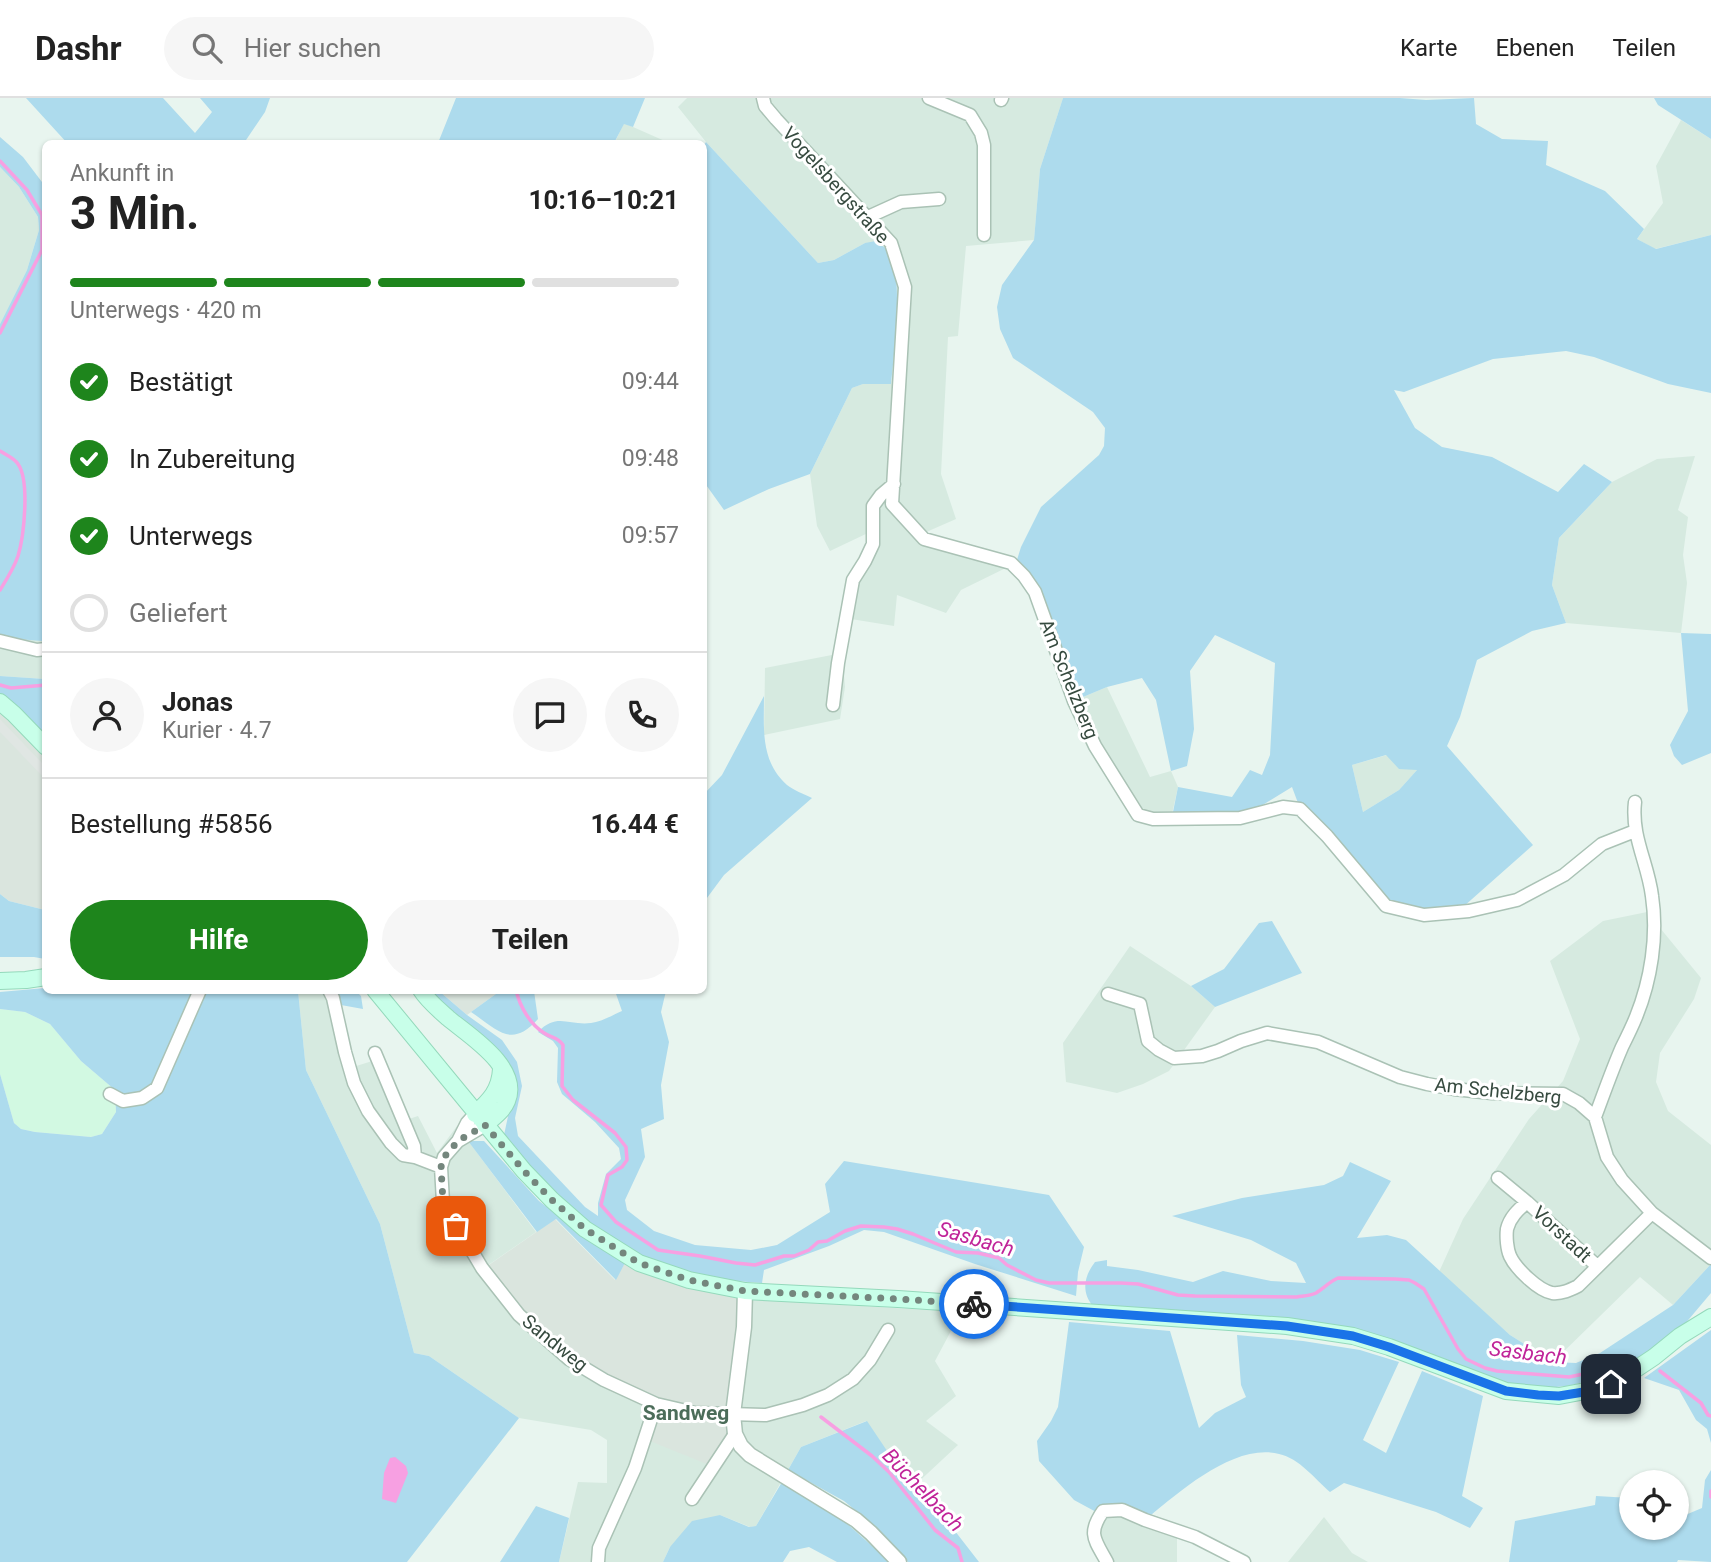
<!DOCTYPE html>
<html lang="de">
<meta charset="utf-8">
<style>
:root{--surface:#fff;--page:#f6f6f6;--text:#222;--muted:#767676;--line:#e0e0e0;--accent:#1e851c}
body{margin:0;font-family:Roboto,sans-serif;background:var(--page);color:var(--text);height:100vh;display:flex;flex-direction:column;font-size:26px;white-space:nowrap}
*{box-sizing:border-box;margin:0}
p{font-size:23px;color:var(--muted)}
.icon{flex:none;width:38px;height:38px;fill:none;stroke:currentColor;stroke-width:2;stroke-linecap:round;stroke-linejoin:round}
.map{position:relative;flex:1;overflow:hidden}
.panel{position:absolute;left:42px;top:42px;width:665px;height:854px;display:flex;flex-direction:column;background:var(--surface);border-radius:10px;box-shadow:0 2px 5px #0004}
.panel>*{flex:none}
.fabs{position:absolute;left:1619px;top:1372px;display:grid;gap:14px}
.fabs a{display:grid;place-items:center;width:70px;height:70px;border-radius:50%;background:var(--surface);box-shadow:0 2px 5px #0004;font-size:35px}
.pin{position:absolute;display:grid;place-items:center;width:60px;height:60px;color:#fff;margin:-30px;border-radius:14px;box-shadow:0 4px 10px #0006}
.courier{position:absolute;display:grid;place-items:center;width:70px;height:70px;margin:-35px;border:5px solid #1a73e8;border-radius:50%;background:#fff;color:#222;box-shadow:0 2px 9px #0007}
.headline em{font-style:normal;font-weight:700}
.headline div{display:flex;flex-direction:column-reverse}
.headline{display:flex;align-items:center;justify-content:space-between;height:119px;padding:0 28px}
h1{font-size:46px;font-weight:700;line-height:52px}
.bar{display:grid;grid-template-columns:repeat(4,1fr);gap:10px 7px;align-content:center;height:84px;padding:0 28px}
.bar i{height:9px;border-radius:5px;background:var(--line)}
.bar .current{background:var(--accent)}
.bar p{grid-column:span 4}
.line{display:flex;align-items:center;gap:18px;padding:0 28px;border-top:2px solid var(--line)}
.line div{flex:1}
.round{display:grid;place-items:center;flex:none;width:74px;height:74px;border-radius:37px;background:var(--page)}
ol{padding:0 28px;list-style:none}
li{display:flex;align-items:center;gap:21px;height:77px}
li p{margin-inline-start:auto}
li .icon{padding:7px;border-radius:50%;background:var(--accent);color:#fff;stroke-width:4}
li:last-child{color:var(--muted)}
li i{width:38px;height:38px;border:4px solid var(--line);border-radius:50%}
.cta{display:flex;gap:14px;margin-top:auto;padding:14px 28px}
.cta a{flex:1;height:80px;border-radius:42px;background:var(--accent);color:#fff;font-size:28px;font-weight:700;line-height:80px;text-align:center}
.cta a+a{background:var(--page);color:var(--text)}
header{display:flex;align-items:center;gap:42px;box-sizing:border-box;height:98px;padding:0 35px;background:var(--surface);border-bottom:2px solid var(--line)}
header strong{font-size:33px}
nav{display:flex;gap:38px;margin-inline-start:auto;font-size:24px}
.search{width:490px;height:63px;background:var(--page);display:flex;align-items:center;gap:18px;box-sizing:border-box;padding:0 24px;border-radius:38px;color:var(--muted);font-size:26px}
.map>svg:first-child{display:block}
</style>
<header>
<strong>Dashr</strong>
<div class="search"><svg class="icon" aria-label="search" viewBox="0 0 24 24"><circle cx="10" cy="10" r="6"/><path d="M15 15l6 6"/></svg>Hier suchen</div>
<nav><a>Karte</a><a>Ebenen</a><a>Teilen</a></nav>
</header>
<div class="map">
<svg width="1711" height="1464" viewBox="0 0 1711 1464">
<rect width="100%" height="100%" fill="#e8f5ef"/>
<path fill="#d6eae0" d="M687 0H1063L1040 71 1034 142 966 148 958 238 948 239 941 376 956 421 924 435 1016 465 961 492 946 515 897 497 894 528 845 520 870 448V434L830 453 817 428 810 376 852 290 863 286H891L895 248 897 181 865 145 834 162 818 165 706 44 678 9Z
M1681 22 1711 41V137L1655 151 1637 141 1663 105 1656 68Z
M624 25 667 44V46H614Z
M0 69 19 89 38 119 39 132 27 172 0 226Z
M1695 358 1678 412 1688 419 1683 457 1687 485 1681 535 1566 525 1552 487 1559 440 1612 384 1657 361Z
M45 454V581L0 578V499Z
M842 555 845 589 840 621 764 637 765 570Z
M1107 589 1150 679 1171 673 1178 689 1170 725 1147 724 1071 604Z
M1387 657 1418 671 1399 692 1363 714 1352 667Z
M1647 814 1701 880 1694 901 1660 955 1656 984 1668 1013 1711 1047V1166L1673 1207 1640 1179 1553 1264 1510 1237 1439 1174 1463 1121 1529 1021 1563 983 1580 941 1550 863 1603 823Z
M1130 848 1191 888 1215 909 1169 973 1143 986 1117 995 1066 984 1063 945Z
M298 893H331L341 907 353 969 382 960 409 1021 418 1018 437 1055 457 1028 536 1134 487 1168 606 1276 661 1300 746 1201 961 1214 935 1263 956 1298 926 1323 958 1347 912 1390 866 1323 801 1349 756 1428 750 1429 720 1417 670 1449 663 1464H559L578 1384 607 1385V1342L591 1332 519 1320 429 1258 414 1255 380 1126 306 972Z
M1129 1408 1180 1427 1177 1437V1464H1103L1098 1415Z
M1324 1419 1352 1455 1368 1464H1288Z"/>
<path fill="#d2f9e2" d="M0 911 25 914 50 926 81 963 115 992 116 1014 102 1036 91 1039 35 1034 21 1031 14 1025 0 976Z"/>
<path fill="#dae5de" d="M0 597 45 643V812L9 803 0 796Z
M439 893H500L467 917Z
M555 1121 615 1182 626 1163 746 1201 731 1334 709 1367 650 1343 660 1300 606 1276 563 1248 522 1214 486 1169Z"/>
<path fill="#addbed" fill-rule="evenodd" d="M26 0H163L195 35 212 14 200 0H270L265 14 244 45 68 46Z
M456 0H645L633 29 624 26 614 45H438Z
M1063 0H1400L1426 2 1474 0 1476 26 1502 41 1548 43 1546 67 1605 93 1644 131 1637 141 1656 151 1711 137V295L1668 286 1594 259 1566 253 1493 261 1404 294 1394 292 1415 330 1442 349 1492 359 1558 394 1584 366 1612 384 1559 440 1552 487 1566 525 1532 533 1477 562 1460 619 1447 648 1533 747 1463 809 1426 811 1398 806 1381 797 1298 705 1292 689 1256 711 1233 715 1173 714 1178 689 1232 699 1250 672 1262 677 1270 657 1275 565 1215 537 1190 573 1194 631 1187 668 1171 673 1156 602 1142 580 1107 589 1071 604 1037 487 1016 465 1021 449 1041 409 1099 357 1104 348 1105 330 1093 314 1013 260 1000 231 997 209 1002 187 1034 142 1040 71ZM1386 657 1399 671 1417 672 1399 692 1363 714 1352 667Z
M1654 0H1711V41L1658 7Z
M0 39 23 59 45 88 46 537 42 543 18 541 0 536V226L27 172 39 132 38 119 19 89 0 69Z
M706 44 818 165 834 162 865 145 876 143C880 146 886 150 889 154 904 175 894 259 891 286H863L852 290 810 376 769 391 724 412 704 384V47Z
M1681 535 1711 536V655L1682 667 1674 658 1670 647 1688 613Z
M0 578 45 581V643L0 597Z
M764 598C764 630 760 663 787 687 793 692 804 696 812 700L724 777 704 804V696L722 677Z
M0 796 9 803 45 812V861L34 859H0Z
M1272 823 1302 875 1215 909 1191 888 1224 871 1259 825Z
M45 890 46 892 83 893 101 896 118 892 298 893 306 972 380 1126 414 1255 429 1258 519 1320 407 1464H0V976L14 1025 21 1031 35 1034 91 1039 102 1036 116 1014 115 992 81 963 50 926 25 914 0 911V894Z
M331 893H356L361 898 363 911 341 907Z
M425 893H439L467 917 502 942 517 964 522 988 515 1020 518 1038 585 1109 598 1118V1105L606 1076 621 1061 619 1050 595 1024 562 996 557 984 558 950 553 943 538 934C557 914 569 928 591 925 601 924 613 917 622 913L615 893H666L661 914 669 944 661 987 664 1021 641 1031 645 1059 625 1102 627 1112 654 1133 695 1147 751 1152 777 1147 830 1114 825 1086 844 1063 1049 1097 1084 1149 1078 1174 1076 1198 975 1166 884 1134 864 1132 829 1148 764 1172 762 1185 735 1183 695 1175 663 1167 636 1156 571 1113 532 1073 504 1037 513 995V978Z
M500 893H534L538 921C511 951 498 932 471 914Z
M468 1043H484L539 1103 579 1134 626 1163 616 1182 556 1121 537 1134Z
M1350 1064 1391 1083 1357 1140 1387 1137 1406 1142 1510 1237 1553 1264 1576 1265 1600 1255 1673 1207 1711 1166V1195L1684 1227 1645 1258 1610 1278 1567 1288 1534 1291 1507 1287 1352 1231 1314 1224 1237 1216 1093 1208C1081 1194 1084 1178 1095 1164L1107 1162V1168L1138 1172 1193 1184 1223 1173 1271 1183 1306 1185 1296 1165 1251 1142 1172 1118 1242 1100 1324 1087 1343 1078Z
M1069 1224 1170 1233 1199 1330 1215 1315 1246 1299 1241 1287 1237 1237 1303 1243 1360 1252 1399 1264 1363 1342 1386 1355 1422 1273 1483 1298 1462 1398 1483 1410 1470 1430 1436 1414 1344 1385 1330 1394C1315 1381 1299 1360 1279 1356 1235 1345 1182 1392 1151 1417L1129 1409 1098 1415 1074 1402 1039 1363 1037 1343 1051 1323 1058 1309Z
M1711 1232V1345L1707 1331 1696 1322 1679 1292 1644 1280Z
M867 1323 912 1390 941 1415 979 1464H908L866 1421 844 1403 788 1372 801 1349Z
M1711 1372V1464L1678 1462 1677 1464H1509L1515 1423 1595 1407 1596 1398 1631 1400V1430H1676L1677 1415 1683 1418 1702 1410 1705 1382Z
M782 1384 834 1414 890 1464H837L809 1449 790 1453 783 1464H663L670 1449 692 1423 720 1417 749 1429 756 1428Z
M536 1408 569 1420 559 1464H500Z"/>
<path fill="#e0e6e3" d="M0 621 45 668V681L0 634Z"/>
<path fill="#f7a0e2" d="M395 1359 406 1368 408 1375 396 1405 382 1401 384 1375 390 1360Z"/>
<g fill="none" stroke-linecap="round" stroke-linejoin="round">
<path stroke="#f7a0e2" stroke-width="3.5" d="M0 63 27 92 42 117V152L0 235
M0 353C6 357 14 360 18 366 30 383 24 438 18 458 14 470 7 481 0 492
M0 587 11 590 46 587
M516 892C520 909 530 926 544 935 551 940 558 939 563 947L562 988 573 1002 615 1035 626 1049 627 1062 622 1069 608 1077 601 1107 616 1124 658 1152 700 1158 736 1165 755 1167 784 1158H794L809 1152 818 1144 827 1143 845 1133 861 1128 884 1129 897 1131 913 1136 956 1154 978 1155 999 1160 1007 1167 1036 1182 1049 1185H1121L1138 1186 1178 1197 1195 1198 1297 1199C1303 1198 1310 1198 1316 1195 1324 1190 1329 1184 1338 1180L1395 1181 1409 1182 1415 1185 1424 1191 1458 1251 1466 1261 1485 1270 1497 1273 1569 1279 1588 1275 1621 1264 1629 1263
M1660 1273 1701 1305 1708 1317 1711 1318
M821 1319 872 1358 889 1374 935 1432 958 1450 962 1464
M1711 1393V1399"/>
<defs>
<path id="minor" d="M763 0 765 8 776 21 891 145 905 189 892 406 924 441 1011 465 1024 478 1035 494 1074 603 1095 648 1138 717 1153 721 1240 720 1283 709 1300 711 1327 738 1386 808 1424 817 1469 813 1517 802 1564 777 1602 746 1635 733
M929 0 970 17 981 35 984 47V137
M1001 2 1002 0
M868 119 901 104 939 101
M0 543 37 552 46 551
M833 607 838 565 853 482 865 463 873 446V408L881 397 894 386
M329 892 333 900 345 954 354 985 368 1013 391 1045 403 1057 415 1059 441 1069
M1108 896 1140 906 1148 943 1159 952 1174 960 1202 958 1218 953 1241 943 1267 935 1318 944 1400 979 1427 986 1454 991 1492 995 1563 996 1579 1005 1595 1019 1607 1059 1622 1082 1652 1115 1711 1160
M375 955 414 1048 415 1059
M110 996 123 1003 142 1000 157 990 200 892
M1595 1019C1604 995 1612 972 1622 949 1627 939 1632 929 1636 919 1651 882 1658 838 1652 798 1648 765 1631 739 1635 704
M485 1027 458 1043 444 1059 441 1069 443 1104 482 1170 519 1217 569 1261 604 1282 656 1306 695 1315 766 1317 803 1307 828 1297 853 1281 870 1262 888 1232
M458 1043 467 1025 475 1016
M1498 1080 1527 1104
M1597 1168 1527 1104C1518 1112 1510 1119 1507 1131 1506 1139 1507 1151 1510 1158 1516 1171 1538 1192 1552 1195 1562 1196 1570 1192 1578 1188L1652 1115
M692 1401 735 1336
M598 1464 599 1450 635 1370 656 1306
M1107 1464C1095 1442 1087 1436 1103 1413L1122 1412 1145 1422 1195 1439 1244 1464"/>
<path id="tertiary" d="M745 1193 744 1229 733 1316 735 1336 741 1348 750 1357 856 1422 871 1435 899 1464"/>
<path id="secondary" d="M0 604 14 616 46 649
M0 883 26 882 46 879
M375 892 524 1073 552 1102 585 1131 639 1165 689 1182 745 1193 898 1201 1287 1228 1353 1238 1389 1249 1506 1293 1559 1298 1596 1291 1624 1279 1654 1259 1680 1238 1711 1219
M421 892C428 903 438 911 448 920 468 937 521 969 507 1003 503 1013 493 1020 485 1027
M475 1016C490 1002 500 992 501 971"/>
</defs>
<use href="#minor" stroke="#aac2b5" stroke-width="15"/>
<use href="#tertiary" stroke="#aac2b5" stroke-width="17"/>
<use href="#secondary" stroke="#94d9bb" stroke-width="18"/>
<use href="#minor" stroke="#fff" stroke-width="12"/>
<use href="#tertiary" stroke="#fff" stroke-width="14"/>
<use href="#secondary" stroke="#c8ffe9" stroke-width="16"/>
</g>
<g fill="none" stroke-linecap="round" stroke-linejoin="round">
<path stroke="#74867d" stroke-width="7" stroke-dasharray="0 12.6" d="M456 1128 443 1104 441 1069 444 1059 458 1043 485 1027 524 1073 552 1102 585 1131 639 1165 689 1182 745 1193 898 1201 974 1206"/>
<path stroke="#1a73e8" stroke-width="9" d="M974 1206 1287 1228 1353 1238 1389 1249 1506 1293 1538 1297 1559 1298 1596 1292 1611 1286"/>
</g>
<g text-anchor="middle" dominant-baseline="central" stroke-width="6" stroke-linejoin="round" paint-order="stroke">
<g font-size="19" fill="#364a3f" stroke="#fff">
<text transform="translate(836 87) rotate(48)">Vogelsbergstraße</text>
<text transform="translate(1069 581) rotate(68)">Am Schelzberg</text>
<text transform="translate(1498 993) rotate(6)">Am Schelzberg</text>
<text transform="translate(1562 1136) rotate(43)">Vorstadt</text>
<text transform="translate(555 1245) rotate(39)">Sandweg</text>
</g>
<g font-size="21" font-style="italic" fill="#c02499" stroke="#fff">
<text transform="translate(976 1141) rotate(16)">Sasbach</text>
<text transform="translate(1528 1255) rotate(7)">Sasbach</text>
<text transform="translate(923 1392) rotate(46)">Büchelbach</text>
</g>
<g font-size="21" font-weight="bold" fill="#4c6d5a" stroke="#fff">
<text x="686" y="1315">Sandweg</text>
</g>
</g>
</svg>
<div class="fabs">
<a><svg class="icon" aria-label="locate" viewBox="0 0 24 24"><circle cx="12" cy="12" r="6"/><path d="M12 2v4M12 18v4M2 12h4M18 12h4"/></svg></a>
</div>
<div class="pin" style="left:456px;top:1128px;background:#ea580c"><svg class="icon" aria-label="bag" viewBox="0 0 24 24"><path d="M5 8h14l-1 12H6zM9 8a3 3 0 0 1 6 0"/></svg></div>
<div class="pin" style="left:1611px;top:1286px;background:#1f2937"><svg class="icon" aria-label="home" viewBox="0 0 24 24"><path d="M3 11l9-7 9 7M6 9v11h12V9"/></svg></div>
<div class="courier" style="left:974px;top:1206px"><svg class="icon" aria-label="bike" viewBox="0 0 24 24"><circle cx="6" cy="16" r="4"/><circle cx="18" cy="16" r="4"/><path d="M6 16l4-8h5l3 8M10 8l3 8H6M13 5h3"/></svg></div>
<section class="panel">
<div class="headline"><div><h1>3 Min.</h1><p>Ankunft in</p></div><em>10:16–10:21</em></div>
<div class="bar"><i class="current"></i><i class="current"></i><i class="current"></i><i></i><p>Unterwegs · 420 m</p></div>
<ol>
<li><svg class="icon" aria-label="check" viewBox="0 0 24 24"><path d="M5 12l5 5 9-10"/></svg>Bestätigt<p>09:44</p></li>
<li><svg class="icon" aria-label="check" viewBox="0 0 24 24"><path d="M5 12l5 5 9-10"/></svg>In Zubereitung<p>09:48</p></li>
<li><svg class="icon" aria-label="check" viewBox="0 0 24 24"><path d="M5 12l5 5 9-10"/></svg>Unterwegs<p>09:57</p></li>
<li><i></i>Geliefert</li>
</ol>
<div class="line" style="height:126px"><a class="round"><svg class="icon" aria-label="person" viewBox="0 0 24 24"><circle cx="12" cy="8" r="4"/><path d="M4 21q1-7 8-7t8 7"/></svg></a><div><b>Jonas</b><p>Kurier · 4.7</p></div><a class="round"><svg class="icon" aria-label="chat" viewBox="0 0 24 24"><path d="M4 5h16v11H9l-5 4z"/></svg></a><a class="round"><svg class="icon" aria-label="phone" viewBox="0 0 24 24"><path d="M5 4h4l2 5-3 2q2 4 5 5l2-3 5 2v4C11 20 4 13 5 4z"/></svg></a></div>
<div class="line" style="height:91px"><div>Bestellung #5856</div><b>16.44 €</b></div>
<div class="cta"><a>Hilfe</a><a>Teilen</a></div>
</section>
</div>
